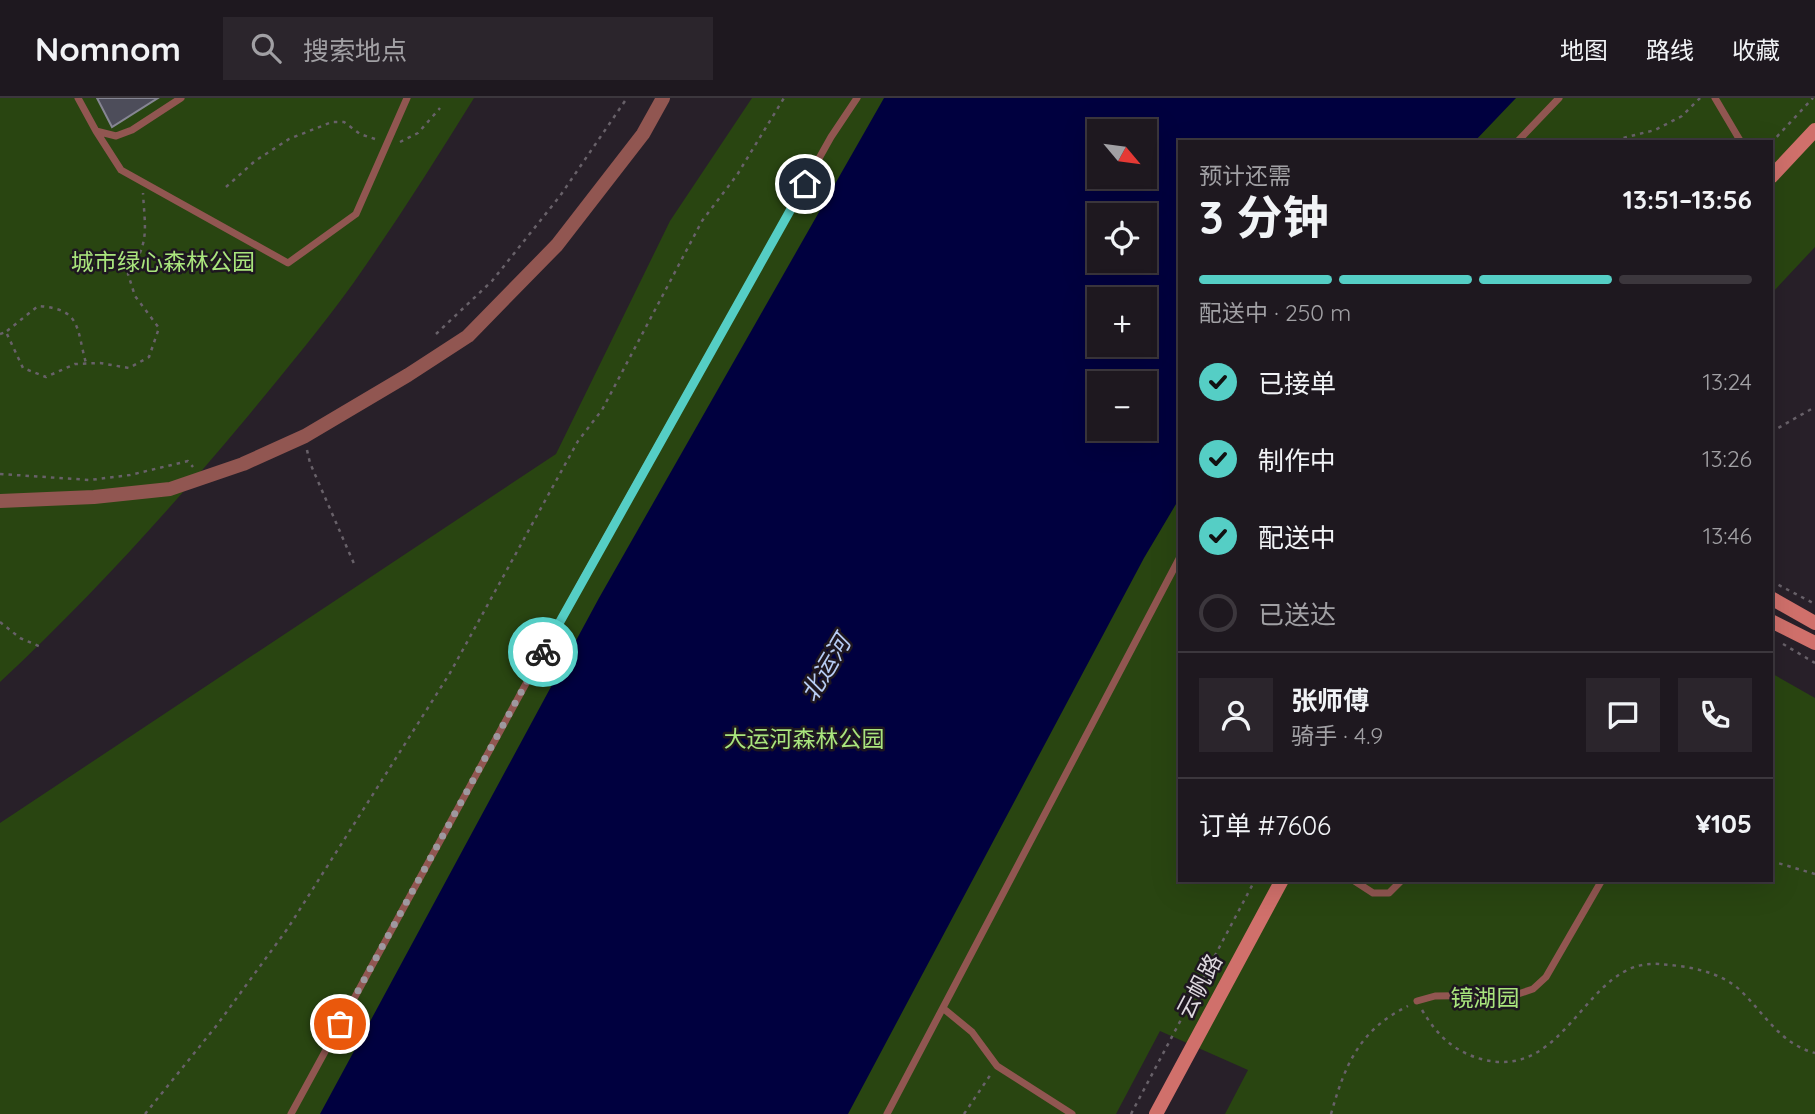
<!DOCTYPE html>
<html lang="zh">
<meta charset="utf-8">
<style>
:root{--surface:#1e181f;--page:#2b252c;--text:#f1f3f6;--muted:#a1a0a4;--line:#3c373d;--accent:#55cec5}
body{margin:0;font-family:Quicksand,"Noto Sans SC",sans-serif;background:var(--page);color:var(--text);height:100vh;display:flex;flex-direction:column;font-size:26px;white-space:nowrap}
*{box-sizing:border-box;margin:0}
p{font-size:23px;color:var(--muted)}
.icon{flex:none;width:38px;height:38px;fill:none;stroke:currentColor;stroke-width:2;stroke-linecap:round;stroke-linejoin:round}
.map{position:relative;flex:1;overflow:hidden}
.side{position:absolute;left:1178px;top:42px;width:595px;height:742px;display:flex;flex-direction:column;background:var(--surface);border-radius:0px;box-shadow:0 7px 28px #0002,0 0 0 2px var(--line)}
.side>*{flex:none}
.needle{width:46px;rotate:119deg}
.buttons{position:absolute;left:1087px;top:21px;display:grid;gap:14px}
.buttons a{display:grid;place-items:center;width:70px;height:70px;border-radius:0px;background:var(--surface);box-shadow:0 7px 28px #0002,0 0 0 2px var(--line);font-size:35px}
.pin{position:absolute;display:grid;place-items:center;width:60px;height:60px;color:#fff;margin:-30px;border:4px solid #fff;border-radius:50%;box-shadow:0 2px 7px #0007}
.courier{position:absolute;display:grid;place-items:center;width:70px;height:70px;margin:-35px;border:5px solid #55cec5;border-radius:50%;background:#fff;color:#222;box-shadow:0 2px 9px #0007}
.headline em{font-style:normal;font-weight:700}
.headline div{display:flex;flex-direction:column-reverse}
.headline{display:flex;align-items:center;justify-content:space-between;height:119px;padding:0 21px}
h1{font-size:46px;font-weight:700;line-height:52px}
.bar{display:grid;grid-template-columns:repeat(4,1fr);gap:10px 7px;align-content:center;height:84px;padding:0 21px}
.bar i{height:9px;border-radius:5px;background:var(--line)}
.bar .selected{background:var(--accent)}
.bar p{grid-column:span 4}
.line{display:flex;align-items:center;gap:18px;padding:0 21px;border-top:2px solid var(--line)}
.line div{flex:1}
.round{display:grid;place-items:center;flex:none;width:74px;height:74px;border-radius:0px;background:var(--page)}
ol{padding:0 21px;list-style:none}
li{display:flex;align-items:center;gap:21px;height:77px}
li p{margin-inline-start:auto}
li .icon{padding:7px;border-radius:50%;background:var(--accent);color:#111;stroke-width:4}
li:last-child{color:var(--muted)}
li i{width:38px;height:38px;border:4px solid var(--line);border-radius:50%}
header{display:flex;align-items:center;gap:42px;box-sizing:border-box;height:98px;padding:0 35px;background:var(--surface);border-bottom:2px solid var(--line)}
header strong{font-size:33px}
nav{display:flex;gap:38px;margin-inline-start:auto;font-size:24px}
.search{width:490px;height:63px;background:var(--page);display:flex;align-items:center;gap:18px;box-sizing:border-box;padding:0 24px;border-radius:0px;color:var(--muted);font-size:26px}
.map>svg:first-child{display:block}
</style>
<header>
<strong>Nomnom</strong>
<div class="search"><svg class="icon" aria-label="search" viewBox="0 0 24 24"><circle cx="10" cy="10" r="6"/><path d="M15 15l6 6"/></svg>搜索地点</div>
<nav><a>地图</a><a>路线</a><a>收藏</a></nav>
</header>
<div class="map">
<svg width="1815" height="1016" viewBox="0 0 1815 1016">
<rect width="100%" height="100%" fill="#282029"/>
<path fill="#294511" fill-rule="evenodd" d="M0 0H474C435 63 395 126 352 187 318 234 280 279 243 324 167 415 87 503 0 584Z
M752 0H1815V149L1771 196V44H1180V782H1771V575L1815 600V1016H1225L1248 972 1160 933 1116 1016H0V725L556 356 670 123ZM1099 33H1144V79H1099ZM1099 117H1144V163H1099ZM1099 201H1144V247H1099ZM1099 285H1144V331H1099Z"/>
<path fill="#00003f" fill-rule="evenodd" d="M884 0H1516L1474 44H1180L1179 401 1144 460 848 1016H320L599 500ZM1099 33H1144V79H1099ZM1099 117H1144V163H1099ZM1099 201H1144V247H1099ZM1099 285H1144V331H1099Z"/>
<path fill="#4d4d5a" stroke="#868693" stroke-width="2" d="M97 0H158L112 29Z"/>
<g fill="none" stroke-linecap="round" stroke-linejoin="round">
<path stroke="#686169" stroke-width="2.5" stroke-dasharray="3.5 5" stroke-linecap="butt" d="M400 44 418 35 440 10
M1607 44 1655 32 1682 18 1700 0
M1771 45 1813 0
M226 89 255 63 289 41 332 24H344L360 36 378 42
M7 233 38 208C82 211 76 230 86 265
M0 236 6 234 23 270 46 279 75 266 100 265 129 270 149 259 159 230 135 198 128 176C150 144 145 132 143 95
M436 236 492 183 560 98 627 0
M1771 334 1815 309
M307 352 310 365 355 468
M0 376 90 382 130 377 188 363 193 369
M1771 483 1815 506
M0 524 20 540 41 549
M1783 546 1815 565
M1771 763 1815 776
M1422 912C1437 937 1453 953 1481 961 1568 985 1585 860 1659 866 1687 868 1722 873 1743 895 1766 918 1781 946 1815 955
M145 1016 217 927 288 830 450 575 578 343 602 312 702 123 737 77 784 0
M964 1016 991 976
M1131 1016 1255 782
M1331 1016C1345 967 1359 932 1408 908"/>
<path stroke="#915651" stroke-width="7" d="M78 0 96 33 116 38 132 32 181 0
M1715 0 1741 44
M96 33 121 72 288 165 356 116 407 0
M1517 44 1559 0
M1353 782 1373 795H1389L1402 782
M1417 903 1435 898 1515 897 1533 891 1546 879 1602 782
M944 911 972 934 997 968 1072 1016
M291 1016 582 483 831 39 857 0
M887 1016 1180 459"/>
<path stroke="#915651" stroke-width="14" d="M0 403 94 399 170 391 243 366 305 338 408 277 468 238 557 147 643 36 663 0"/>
<path stroke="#d0706b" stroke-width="14" d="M1771 79 1815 32
M1771 500 1815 525
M1771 523 1815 545
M1156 1016 1282 782"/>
</g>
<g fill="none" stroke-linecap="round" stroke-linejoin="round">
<path stroke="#9e989f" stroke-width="7" stroke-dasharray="0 12.6" d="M340 926 543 554"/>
<path stroke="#55cec5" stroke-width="9" d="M543 554 805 86"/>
</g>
<g text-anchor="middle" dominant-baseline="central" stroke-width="5" stroke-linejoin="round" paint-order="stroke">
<g font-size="23" fill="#a9e57d" stroke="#1e1720">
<text x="163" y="163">城市绿心森林公园</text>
<text x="804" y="640">大运河森林公园</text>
<text x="1485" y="899">镜湖园</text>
</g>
<g font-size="23" fill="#ddd8de" stroke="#1e1720">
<text transform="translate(1199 888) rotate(-62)">云帆路</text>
</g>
<g font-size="24" font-style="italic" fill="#b7ccf3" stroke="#1e1720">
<text transform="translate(825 570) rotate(-59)">北运河</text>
</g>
</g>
</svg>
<div class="buttons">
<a><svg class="needle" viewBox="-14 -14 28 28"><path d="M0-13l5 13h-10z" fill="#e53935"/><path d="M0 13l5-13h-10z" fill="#a1a0a4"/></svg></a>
<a><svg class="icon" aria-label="locate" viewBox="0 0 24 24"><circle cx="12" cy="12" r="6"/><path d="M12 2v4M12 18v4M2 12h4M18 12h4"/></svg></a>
<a>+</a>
<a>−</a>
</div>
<div class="pin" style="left:340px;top:926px;background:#ea580c"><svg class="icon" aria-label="bag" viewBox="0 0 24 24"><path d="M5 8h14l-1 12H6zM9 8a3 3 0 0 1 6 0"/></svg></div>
<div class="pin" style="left:805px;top:86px;background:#1f2937"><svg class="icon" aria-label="home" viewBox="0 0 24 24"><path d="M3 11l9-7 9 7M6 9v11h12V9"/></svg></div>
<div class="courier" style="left:543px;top:554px"><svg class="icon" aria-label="bike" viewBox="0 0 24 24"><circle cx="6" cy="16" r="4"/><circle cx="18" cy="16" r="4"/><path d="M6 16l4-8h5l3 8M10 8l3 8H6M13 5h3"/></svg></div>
<section class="side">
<div class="headline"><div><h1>3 分钟</h1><p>预计还需</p></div><em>13:51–13:56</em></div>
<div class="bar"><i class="selected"></i><i class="selected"></i><i class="selected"></i><i></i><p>配送中 · 250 m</p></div>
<ol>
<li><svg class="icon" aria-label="check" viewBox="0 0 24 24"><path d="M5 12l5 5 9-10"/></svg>已接单<p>13:24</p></li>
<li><svg class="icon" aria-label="check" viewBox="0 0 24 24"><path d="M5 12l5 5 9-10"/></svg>制作中<p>13:26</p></li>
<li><svg class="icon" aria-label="check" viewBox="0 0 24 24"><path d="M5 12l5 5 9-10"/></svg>配送中<p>13:46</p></li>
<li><i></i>已送达</li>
</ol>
<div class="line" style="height:126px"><a class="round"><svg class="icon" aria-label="person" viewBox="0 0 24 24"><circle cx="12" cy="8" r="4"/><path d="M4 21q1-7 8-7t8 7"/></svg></a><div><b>张师傅</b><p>骑手 · 4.9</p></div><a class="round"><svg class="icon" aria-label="chat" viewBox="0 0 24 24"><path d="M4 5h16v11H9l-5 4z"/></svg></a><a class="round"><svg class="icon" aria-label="phone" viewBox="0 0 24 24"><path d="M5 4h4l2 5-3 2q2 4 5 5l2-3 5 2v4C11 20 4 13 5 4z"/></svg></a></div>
<div class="line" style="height:91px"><div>订单 #7606</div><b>¥105</b></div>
</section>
</div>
